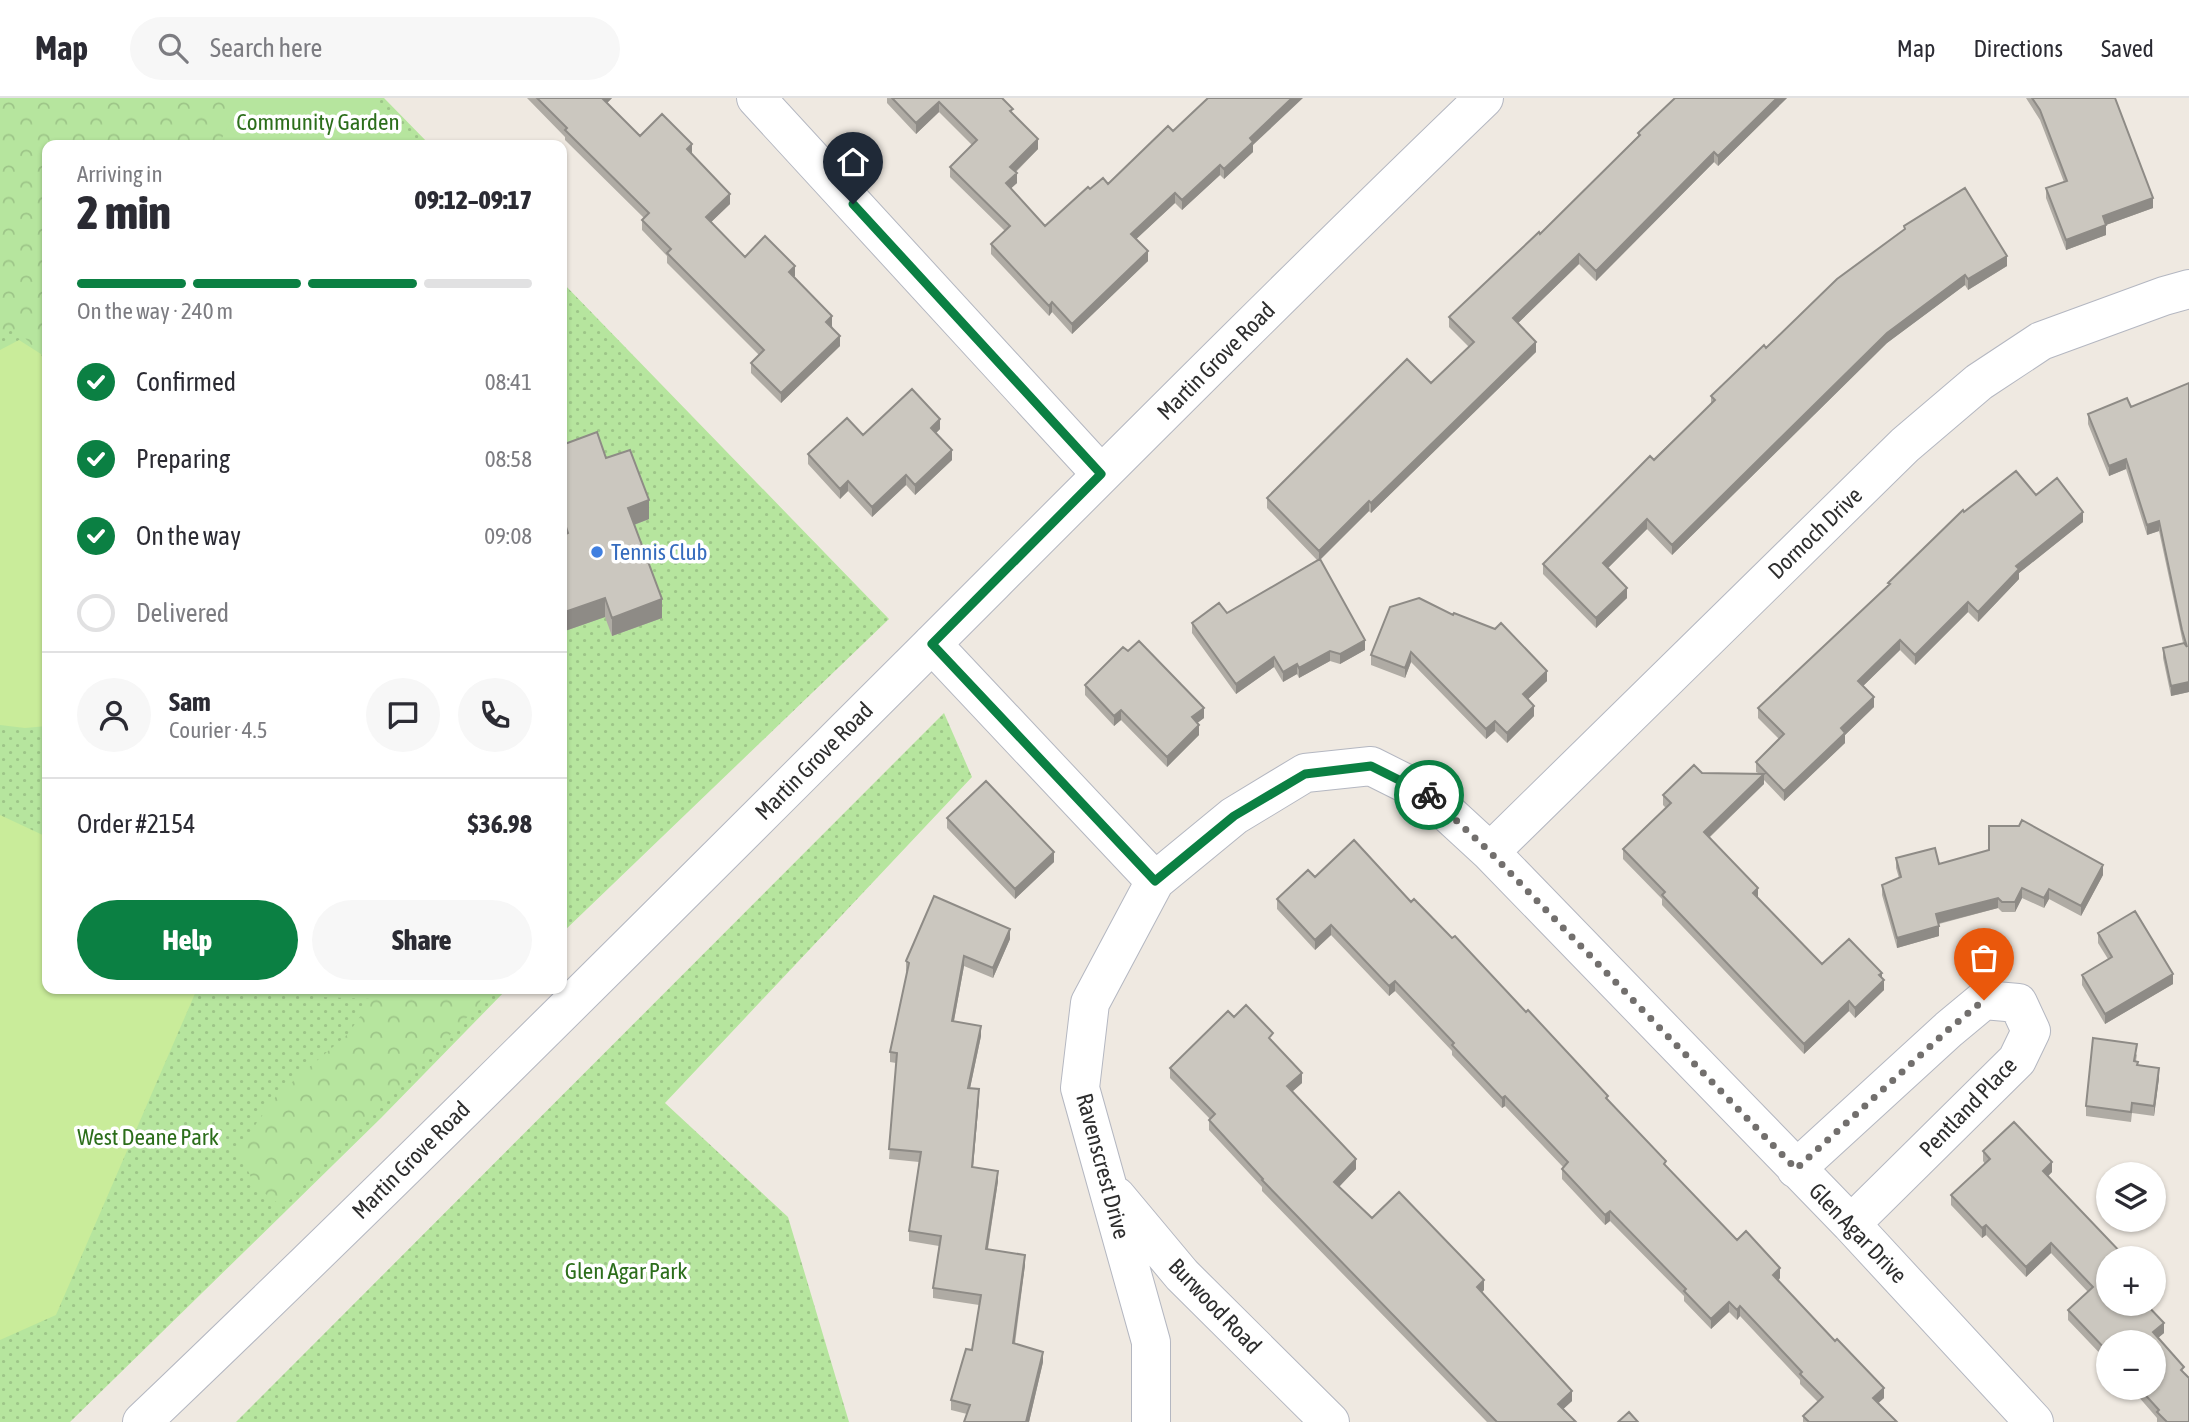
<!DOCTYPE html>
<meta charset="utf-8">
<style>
:root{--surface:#fff;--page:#f7f7f7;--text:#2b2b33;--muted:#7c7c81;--line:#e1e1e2;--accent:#0b8043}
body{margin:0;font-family:"Asap Condensed",sans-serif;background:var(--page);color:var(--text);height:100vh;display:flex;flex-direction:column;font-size:26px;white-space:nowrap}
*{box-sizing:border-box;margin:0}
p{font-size:23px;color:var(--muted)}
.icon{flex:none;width:38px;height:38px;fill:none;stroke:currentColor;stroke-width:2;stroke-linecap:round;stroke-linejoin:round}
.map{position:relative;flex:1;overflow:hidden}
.side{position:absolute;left:42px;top:42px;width:525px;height:854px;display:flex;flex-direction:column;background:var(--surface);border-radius:14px;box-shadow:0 2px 5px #0004}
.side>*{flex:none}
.controls{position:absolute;left:2096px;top:1064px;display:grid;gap:14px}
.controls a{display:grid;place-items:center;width:70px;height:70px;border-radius:50%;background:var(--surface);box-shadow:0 2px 5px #0004;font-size:35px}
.pin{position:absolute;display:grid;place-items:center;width:60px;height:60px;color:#fff;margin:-72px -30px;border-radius:50% 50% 50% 0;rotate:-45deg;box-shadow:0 0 7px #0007}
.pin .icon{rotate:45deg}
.courier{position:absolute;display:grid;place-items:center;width:70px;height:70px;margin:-35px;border:5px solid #0b8043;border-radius:50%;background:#fff;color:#222;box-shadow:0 2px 9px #0007}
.overview em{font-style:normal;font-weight:800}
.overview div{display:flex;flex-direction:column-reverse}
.overview{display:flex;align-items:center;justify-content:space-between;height:119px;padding:0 35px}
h1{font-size:46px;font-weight:800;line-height:52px}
.bar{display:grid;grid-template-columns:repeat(4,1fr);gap:10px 7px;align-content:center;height:84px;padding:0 35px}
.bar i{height:9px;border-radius:5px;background:var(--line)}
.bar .current{background:var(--accent)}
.bar p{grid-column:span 4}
.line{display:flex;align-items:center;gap:18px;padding:0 35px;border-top:2px solid var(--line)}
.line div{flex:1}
.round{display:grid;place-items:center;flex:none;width:74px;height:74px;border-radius:37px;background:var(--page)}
ol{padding:0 35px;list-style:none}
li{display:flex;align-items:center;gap:21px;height:77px}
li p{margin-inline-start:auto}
li .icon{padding:7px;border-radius:50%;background:var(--accent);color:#fff;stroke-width:4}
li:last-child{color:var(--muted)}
li i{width:38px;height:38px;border:4px solid var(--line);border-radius:50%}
.button{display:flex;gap:14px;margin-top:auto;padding:14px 35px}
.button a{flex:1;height:80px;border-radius:42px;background:var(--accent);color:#fff;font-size:28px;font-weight:800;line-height:80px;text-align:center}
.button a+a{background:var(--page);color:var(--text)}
header{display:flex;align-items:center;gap:42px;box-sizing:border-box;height:98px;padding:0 35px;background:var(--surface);border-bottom:2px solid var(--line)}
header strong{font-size:33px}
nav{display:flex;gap:38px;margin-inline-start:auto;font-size:24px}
.search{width:490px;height:63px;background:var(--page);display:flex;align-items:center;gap:18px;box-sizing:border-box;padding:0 24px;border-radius:38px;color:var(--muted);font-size:26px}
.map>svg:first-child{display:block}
</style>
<header>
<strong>Map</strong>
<div class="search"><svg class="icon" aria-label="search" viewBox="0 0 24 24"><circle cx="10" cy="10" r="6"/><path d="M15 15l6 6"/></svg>Search here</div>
<nav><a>Map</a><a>Directions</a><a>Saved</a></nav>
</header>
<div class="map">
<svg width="2189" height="1324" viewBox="0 0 2189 1324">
<defs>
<pattern id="grass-dots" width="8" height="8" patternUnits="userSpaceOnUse" patternTransform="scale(1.75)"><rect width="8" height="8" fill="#b6e59e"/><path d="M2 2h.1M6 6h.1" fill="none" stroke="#9dc588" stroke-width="1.8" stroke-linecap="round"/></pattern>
<pattern id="forest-crowns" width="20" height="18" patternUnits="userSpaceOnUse" patternTransform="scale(1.75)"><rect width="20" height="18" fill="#b6e59e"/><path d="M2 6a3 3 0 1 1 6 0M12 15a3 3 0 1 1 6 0" fill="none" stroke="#9dc588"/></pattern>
</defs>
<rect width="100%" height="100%" fill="#efe9e1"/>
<path fill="url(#grass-dots)" d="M0 0H384L430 47H47V891H507L381 1020 70 1324H0Z
M562 184 889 521 562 835Z
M944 615 972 679 665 1005 788 1119 849 1324H236Z"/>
<path fill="url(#forest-crowns)" d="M0 0H264L280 47H47V265L18 232 0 233Z
M312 891H487L477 909 283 1109 255 1088 238 1051 277 997 348 936 372 901 321 899Z"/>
<path fill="#b6e59e" d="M244 0H373L418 47H218Z"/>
<path fill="#c9ec9a" d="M19 242 41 256 47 271V628L25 630 0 627V252Z
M0 717 47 739V891H197L56 1217 0 1242Z"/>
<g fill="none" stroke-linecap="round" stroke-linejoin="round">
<defs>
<path id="minor" d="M756 0 1101 376
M932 546 1155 783
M1490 754 1905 347 1979 284 2041 243 2164 198 2189 191
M1796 1071 1949 931 1984 902 2018 905 2031 933 2017 962 1851 1126
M1116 1098 1182 1177 1330 1324
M1151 1324V1244L1080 990 1090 905 1155 783 1234 718 1305 675 1371 668 1427 696 1490 754 1851 1126 2034 1324"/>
<path id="secondary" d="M142 1324C409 1069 670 807 932 546 1115 363 1297 180 1484 0"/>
</defs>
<use href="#minor" stroke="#b4b7c1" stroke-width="40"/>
<use href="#secondary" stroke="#b4b7c1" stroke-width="40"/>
<use href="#minor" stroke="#fff" stroke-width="38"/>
<use href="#secondary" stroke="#fff" stroke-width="38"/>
</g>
<path fill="#afaba4" d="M527 0H612L607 5 640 38 692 56 730 106 711 124 745 159 795 178 794 179 832 228 840 248 781 305 751 275V265L759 257 667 165V158L642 132V122L644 120 565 42V39Z
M887 0H1002L1038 51 1016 74 1017 85 1011 90 1045 128 1090 91 1108 86 1173 33 1253 47V54L1224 81 1220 77 1182 112 1175 105 1136 141 1148 163 1072 236 1052 214 1049 218 991 156V146L1005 133 950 79V69L972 47 939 14 916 36 887 5Z
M1787 0 1718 68 1714 64 1596 183 1579 166 1518 225 1536 254 1371 415 1369 413 1320 461 1365 552 1340 566 1330 563 1299 580 1297 576 1283 584 1274 569 1236 596 1192 535V525L1227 515 1317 462 1267 410V400L1431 285 1469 249 1449 229V219L1540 136 1638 38V35Z
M2026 0H2115L2153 110 2106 127V137L2066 152 2046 100V90L2064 84 2040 22Z
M1904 128 2007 168 1968 192 1965 187 1887 245 1672 457 1647 431 1608 470 1627 500 1596 530 1543 476V466L1711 306V298L1904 132Z
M2189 285V594L2171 598 2163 560V550L2183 545 2159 433 2147 437 2126 371 2109 378 2088 326V316L2131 309Z
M940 331 936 335 952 362 915 397 906 387 872 419 848 393 840 401 808 366V356L863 337Z
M562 347 606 360 649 421 634 427 662 520 612 538 605 519 562 534Z
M2036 397 2083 424 2019 475V481L1978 524 1968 514 1915 567 1900 552 1863 588 1874 609 1845 637V645L1784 703 1764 682V686L1709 740 1758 800 1822 866 1882 880 1884 892 1855 920 1849 913 1804 956 1662 807V801L1623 761V751L1666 710 1663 707V697L1702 675H1758L1756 674V664L1779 641 1758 620V610L1888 487V485L1964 414Z
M1453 517 1547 583 1528 601 1534 618 1507 645 1495 633 1486 641 1411 564 1405 580 1371 567V557Z
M1085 587 1204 620 1197 625 1199 637 1167 669 1121 622 1114 628 1085 597Z
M947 720 1054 764 1015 801 947 730Z
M1896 760 1939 766 2103 777 2081 818 2049 801 2044 810 2022 800 2015 814H2002L1998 810 1939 826V838L1897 850 1882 797V787L1899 780 1896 770Z
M1315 779 1411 804 1608 1003 1666 1068 1737 1142 1780 1180 1778 1183 1884 1300 1878 1305 1897 1324H1803V1318L1818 1304 1800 1286V1282L1740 1218 1737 1222 1729 1214 1711 1231 1684 1203V1198L1610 1123 1605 1127 1562 1081V1071L1563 1069 1505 1008 1502 1010 1452 957V953L1395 893 1389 898 1331 837 1315 852 1277 811V801Z
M2098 835 2173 886 2105 926 2082 887V877L2108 861 2098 845Z
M1010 841 993 880 964 868 954 923 981 938 970 990 979 1001 973 1070 998 1083 988 1151 1025 1167 1015 1246 1043 1264 1029 1324H964L967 1316 951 1312V1302L972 1252 979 1207 933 1200V1190L939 1148 909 1143V1133L919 1064 889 1061 896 965 890 964V954L907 874 906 873V863Z
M1234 919 1273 944 1302 985 1292 994 1356 1071 1339 1089 1372 1120 1484 1192 1482 1194 1572 1303 1563 1311 1576 1324H1487L1262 1093V1089L1209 1032V1022L1210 1021 1170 980V970Z
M2137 956 2136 963 2137 967 2159 980 2154 1018 2132 1015 2131 1024 2086 1018V1008Z
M1983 1053 2052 1074 2048 1078 2109 1206H2149L2148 1207 2164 1235 2158 1240 2184 1275 2189 1324H2157V1320L2131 1290H2154L2109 1244V1265L2068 1222V1212L2088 1194 2051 1155 2026 1179 1986 1137 1982 1140 1951 1107V1097L1985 1066 1983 1063Z"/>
<path fill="#8e8b86" d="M602 0H612L602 10Z
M1292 0H1303L1253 47V54L1224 81V71L1250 40Z
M1777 0H1787L1718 68V58Z
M939 4V14L916 36V25Z
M1038 41V51L1010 79V69Z
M692 46V56L687 51Z
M1714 54V64L1596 183V173Z
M1220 67V77L1182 112V102Z
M1017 75V85L1006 95V85Z
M1175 95V105L1131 146V136Z
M730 96V106L706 129V119Z
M2153 100V110L2106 127V137L2066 152V142L2103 118Z
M1148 153V163L1072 236V226Z
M1579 156V166L1513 230V220Z
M2007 158V168L1968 192V181Z
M795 168V178L789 184V174Z
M1965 177V187L1887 245 1672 457V447L1887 235Z
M1052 204V214L1049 218V208Z
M832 218V228L826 234V224Z
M840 238V248L781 305V295Z
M1536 244V254L1371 415V405Z
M940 321V331L931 340V330Z
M952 352V362L915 397V387Z
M2126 361V371L2109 378V368Z
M906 377V387L872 419V409Z
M848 383V393L840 401V391Z
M649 402V421L628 429V410Z
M1369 403V413L1319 463V453Z
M2083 414V424L2019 475V481L1978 524V514L2016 468Z
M1647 421V431L1603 475V465Z
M2159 423V433L2147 437V427Z
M1627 490V500L1596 530V520Z
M605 500V519L562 534V515Z
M662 501V520L612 538V520Z
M1968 504V514L1915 567V557Z
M1365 542V552L1340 566V556Z
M1900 542V552L1858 593V583Z
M1330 553V563L1299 580V570Z
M1411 554V564L1405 580V570Z
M1274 559V569L1236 596V586Z
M1297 566V576L1283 584V574Z
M1547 573V583L1523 606V596Z
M2189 584V594L2171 598V588Z
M1874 599V609L1845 637V645L1784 703V693L1841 630Z
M1534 608V618L1507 645V635Z
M1204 610V620L1192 629V619Z
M1121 612V622L1114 628V618Z
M1495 623V633L1486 641V631Z
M1199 627V637L1167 669V659Z
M1764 676V686L1704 744V734Z
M1054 754V764L1015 801V791Z
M2103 767V777L2081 818V808Z
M1758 790V800L1753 795Z
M2022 790V800L2015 814V804Z
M2049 791V801L2044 810V800Z
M1998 800V810L1936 826V816Z
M1331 827V837L1315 852V842Z
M1939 828V838L1897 850V840Z
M1010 831V841L993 880V870Z
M964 858V868L952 933V923Z
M1882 875V885L1884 882V892L1855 920V910Z
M2173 876V886L2105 926V916Z
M1395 883V893L1389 898V888Z
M1849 903V913L1804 956V946Z
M981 928V938L968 1000V990Z
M2159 970V980L2154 1018V1008Z
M1302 975V985L1287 998V988Z
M979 991V1001L972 1079V1069Z
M1505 998V1008L1502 1010V1000Z
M1356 1061V1071L1334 1094V1084Z
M2052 1064V1074L2043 1083V1073Z
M998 1073V1083L986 1161V1151Z
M1610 1113V1123L1605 1127V1117Z
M1986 1127V1137L1982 1140V1130Z
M2051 1145V1155L2026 1179V1169Z
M1025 1157V1167L1013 1255V1245Z
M1780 1170V1180L1773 1187V1177Z
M1484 1182V1192L1477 1199V1189Z
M1729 1204V1214L1711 1231V1221Z
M1740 1208V1218L1737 1222V1212Z
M2164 1225V1235L2153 1244V1234Z
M1043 1254V1264L1029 1324H1026Z
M1884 1290V1300L1873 1310V1300Z
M1572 1293V1303L1558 1316V1306Z"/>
<path fill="#cbc7bf" stroke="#8e8b86" stroke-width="2" d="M537 0H602L640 38 662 16 692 46 687 51 730 96 706 119 745 159 765 138 795 168 789 174 832 218 826 224 840 238 781 295 751 265 764 252 667 155 671 151 642 122 649 115 565 32 567 30Z
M892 0H1002L1013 11 1010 13 1038 41 1010 69 1017 75 1006 85 1045 128 1088 89 1090 91 1103 80 1108 86 1168 28 1173 33 1208 0H1292L1250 40 1253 44 1224 71 1220 67 1182 102 1175 95 1131 136 1148 153 1072 226 1052 204 1049 208 991 146 1010 128 950 69 977 42 939 4 916 25Z
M1675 0H1777L1718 58 1714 54 1596 173 1579 156 1513 220 1536 244 1371 405 1369 403 1319 453 1267 400 1407 261 1431 285 1474 244 1449 219 1539 134 1540 136 1640 37 1638 35Z
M2032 0H2115L2153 100 2103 118 2106 127 2066 142 2046 90 2067 83 2040 12Z
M1965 90 2007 158 1968 181 1965 177 1887 235 1672 447 1647 421 1603 465 1627 490 1596 520 1543 466 1650 358 1654 362 1715 302 1711 298 1764 247 1766 250 1837 181 1905 131 1904 128Z
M2189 285V584L2171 588 2163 550 2184 545 2187 549 2182 532 2159 423 2147 427 2126 361 2109 368 2088 316 2127 300 2131 309Z
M912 291 940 321 931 330 952 352 915 387 906 377 872 409 848 383 840 391 808 356 847 320 863 337Z
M597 334 606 360 630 352 649 402 628 410 662 501 612 520 605 500 562 515V438L568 435 562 417V347Z
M2016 373 2036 397 2057 380 2083 414 2016 468 2019 471 1978 514 1968 504 1915 557 1900 542 1858 583 1874 599 1841 630 1845 635 1784 693 1756 664 1784 636 1758 610 1890 486 1888 485 1963 412 1964 414Z
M1320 461 1365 542 1340 556 1330 553 1299 570 1297 566 1283 574 1274 559 1236 586 1192 525 1219 505 1227 515Z
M1419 500 1453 517 1454 515 1495 531 1501 525 1547 573 1523 596 1534 608 1507 635 1495 623 1486 631 1411 554 1405 570 1371 557 1390 509Z
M1139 543 1204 610 1192 619 1199 627 1167 659 1121 612 1114 618 1085 587 1123 549 1128 553Z
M1694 667 1702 675 1764 676 1704 734 1758 790 1753 795 1822 866 1849 841 1882 875 1879 877 1884 882 1855 910 1849 903 1804 946 1662 797 1665 794 1623 751 1671 705 1663 697Z
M986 683 1054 754 1015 791 947 720Z
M2022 722 2103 767 2081 808 2049 791 2044 800 2022 790 2015 804H2002L1998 800 1936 816 1939 828 1897 840 1882 787 1901 779 1896 760 1935 750 1939 766 1989 752V728H2019Z
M1354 742 1411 804 1414 801 1452 840 1455 838 1526 914 1528 912 1608 998 1606 1000 1666 1063 1664 1066 1737 1142 1746 1133 1780 1170 1773 1177 1835 1243 1837 1241 1884 1290 1873 1300 1897 1324H1809L1803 1318 1823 1299 1800 1276 1802 1274 1740 1208 1737 1212 1729 1204 1711 1221 1684 1193 1686 1191 1610 1113 1605 1117 1562 1071 1568 1064 1505 998 1502 1000 1452 947 1454 945 1395 883 1389 888 1331 827 1315 842 1277 801 1308 772 1315 779Z
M934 798 1010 831 993 870 964 858 952 923 981 928 968 990 979 991 972 1069 998 1073 986 1151 1025 1157 1013 1245 1043 1254 1026 1324H964L970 1307 951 1302 966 1251 972 1252 981 1197 933 1190 941 1138 909 1133 921 1054 889 1051 897 955 890 954 909 865 906 863Z
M2135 813 2173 876 2105 916 2082 877 2112 859 2098 835Z
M1246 907 1273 935 1269 940 1302 975 1287 988 1356 1061 1334 1084 1372 1120 1399 1094 1484 1182 1477 1189 1572 1293 1558 1306 1576 1324H1497L1262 1082 1263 1081 1209 1022 1215 1016 1170 970 1228 913 1234 919Z
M2093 940 2137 946 2134 963 2138 964 2137 967 2159 970 2154 1008 2132 1005 2131 1014 2086 1008Z
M2014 1024 2052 1064 2043 1073 2126 1160H2109V1206H2146L2164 1225 2153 1234 2184 1269 2181 1272 2189 1280V1324H2167L2157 1314 2159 1312 2139 1290H2154V1244H2109V1255L2068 1212 2093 1189 2051 1145 2026 1169 1986 1127 1982 1130 1951 1097 1990 1061 1983 1053Z
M1629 1314 1638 1324H1618Z"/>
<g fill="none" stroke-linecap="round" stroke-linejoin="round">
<path stroke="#726f6d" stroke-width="7" stroke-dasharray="0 12.6" d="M1429 697 1490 754 1796 1071 1949 931 1984 902"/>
<path stroke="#0b8043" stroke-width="9" d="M853 106 1101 376 932 546 1155 783 1234 718 1305 676 1371 668 1429 697"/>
</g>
<circle fill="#3f7fe0" stroke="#fff" stroke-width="2.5" cx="597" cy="454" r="7"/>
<g text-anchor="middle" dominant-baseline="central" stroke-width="7" stroke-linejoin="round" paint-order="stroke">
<g font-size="23" fill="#2c6e1b" stroke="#fff">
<text x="318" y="24">Community Garden</text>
<text x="148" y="1039">West Deane Park</text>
<text x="626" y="1173">Glen Agar Park</text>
</g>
<g font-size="23" fill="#2e2e2e" stroke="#fff">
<text transform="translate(1216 263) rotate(-45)">Martin Grove Road</text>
<text transform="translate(1815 435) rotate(-44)">Dornoch Drive</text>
<text transform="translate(814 663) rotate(-45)">Martin Grove Road</text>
<text transform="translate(1968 1009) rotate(-46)">Pentland Place</text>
<text transform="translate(411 1062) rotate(-45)">Martin Grove Road</text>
<text transform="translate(1103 1068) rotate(75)">Ravenscrest Drive</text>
<text transform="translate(1858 1135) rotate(46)">Glen Agar Drive</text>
<text transform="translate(1215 1208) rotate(46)">Burwood Road</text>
</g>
<g font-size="23" fill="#366cbe" stroke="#fff" text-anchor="start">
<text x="611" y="454">Tennis Club</text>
</g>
</g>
</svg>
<div class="controls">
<a><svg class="icon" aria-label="layers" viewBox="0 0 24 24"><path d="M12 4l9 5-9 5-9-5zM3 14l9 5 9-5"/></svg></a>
<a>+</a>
<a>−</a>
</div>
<div class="pin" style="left:1984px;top:902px;background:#ea580c"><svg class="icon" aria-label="bag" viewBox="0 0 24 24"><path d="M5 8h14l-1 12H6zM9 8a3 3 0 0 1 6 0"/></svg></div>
<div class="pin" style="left:853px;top:106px;background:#1f2937"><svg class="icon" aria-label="home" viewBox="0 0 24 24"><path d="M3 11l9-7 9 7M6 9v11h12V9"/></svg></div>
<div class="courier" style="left:1429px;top:697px"><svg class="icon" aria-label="bike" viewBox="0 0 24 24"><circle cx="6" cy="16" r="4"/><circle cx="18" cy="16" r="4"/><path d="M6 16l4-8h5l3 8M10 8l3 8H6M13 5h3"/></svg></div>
<section class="side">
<div class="overview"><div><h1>2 min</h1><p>Arriving in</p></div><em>09:12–09:17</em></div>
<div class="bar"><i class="current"></i><i class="current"></i><i class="current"></i><i></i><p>On the way · 240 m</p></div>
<ol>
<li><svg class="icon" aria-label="check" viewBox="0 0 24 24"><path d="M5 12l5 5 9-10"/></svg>Confirmed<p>08:41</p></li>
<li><svg class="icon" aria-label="check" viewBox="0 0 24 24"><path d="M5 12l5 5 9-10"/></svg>Preparing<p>08:58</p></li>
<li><svg class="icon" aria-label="check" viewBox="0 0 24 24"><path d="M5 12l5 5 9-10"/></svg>On the way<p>09:08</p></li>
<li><i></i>Delivered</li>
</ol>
<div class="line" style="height:126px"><a class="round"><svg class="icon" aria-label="person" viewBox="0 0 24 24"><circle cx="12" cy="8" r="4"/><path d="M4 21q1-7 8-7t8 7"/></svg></a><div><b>Sam</b><p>Courier · 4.5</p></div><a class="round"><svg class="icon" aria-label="chat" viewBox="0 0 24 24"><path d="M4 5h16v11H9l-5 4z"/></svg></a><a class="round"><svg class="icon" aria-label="phone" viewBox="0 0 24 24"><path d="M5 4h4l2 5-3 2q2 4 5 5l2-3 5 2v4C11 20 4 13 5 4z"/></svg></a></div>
<div class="line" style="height:91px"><div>Order #2154</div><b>$36.98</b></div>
<div class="button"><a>Help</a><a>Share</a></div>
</section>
</div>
